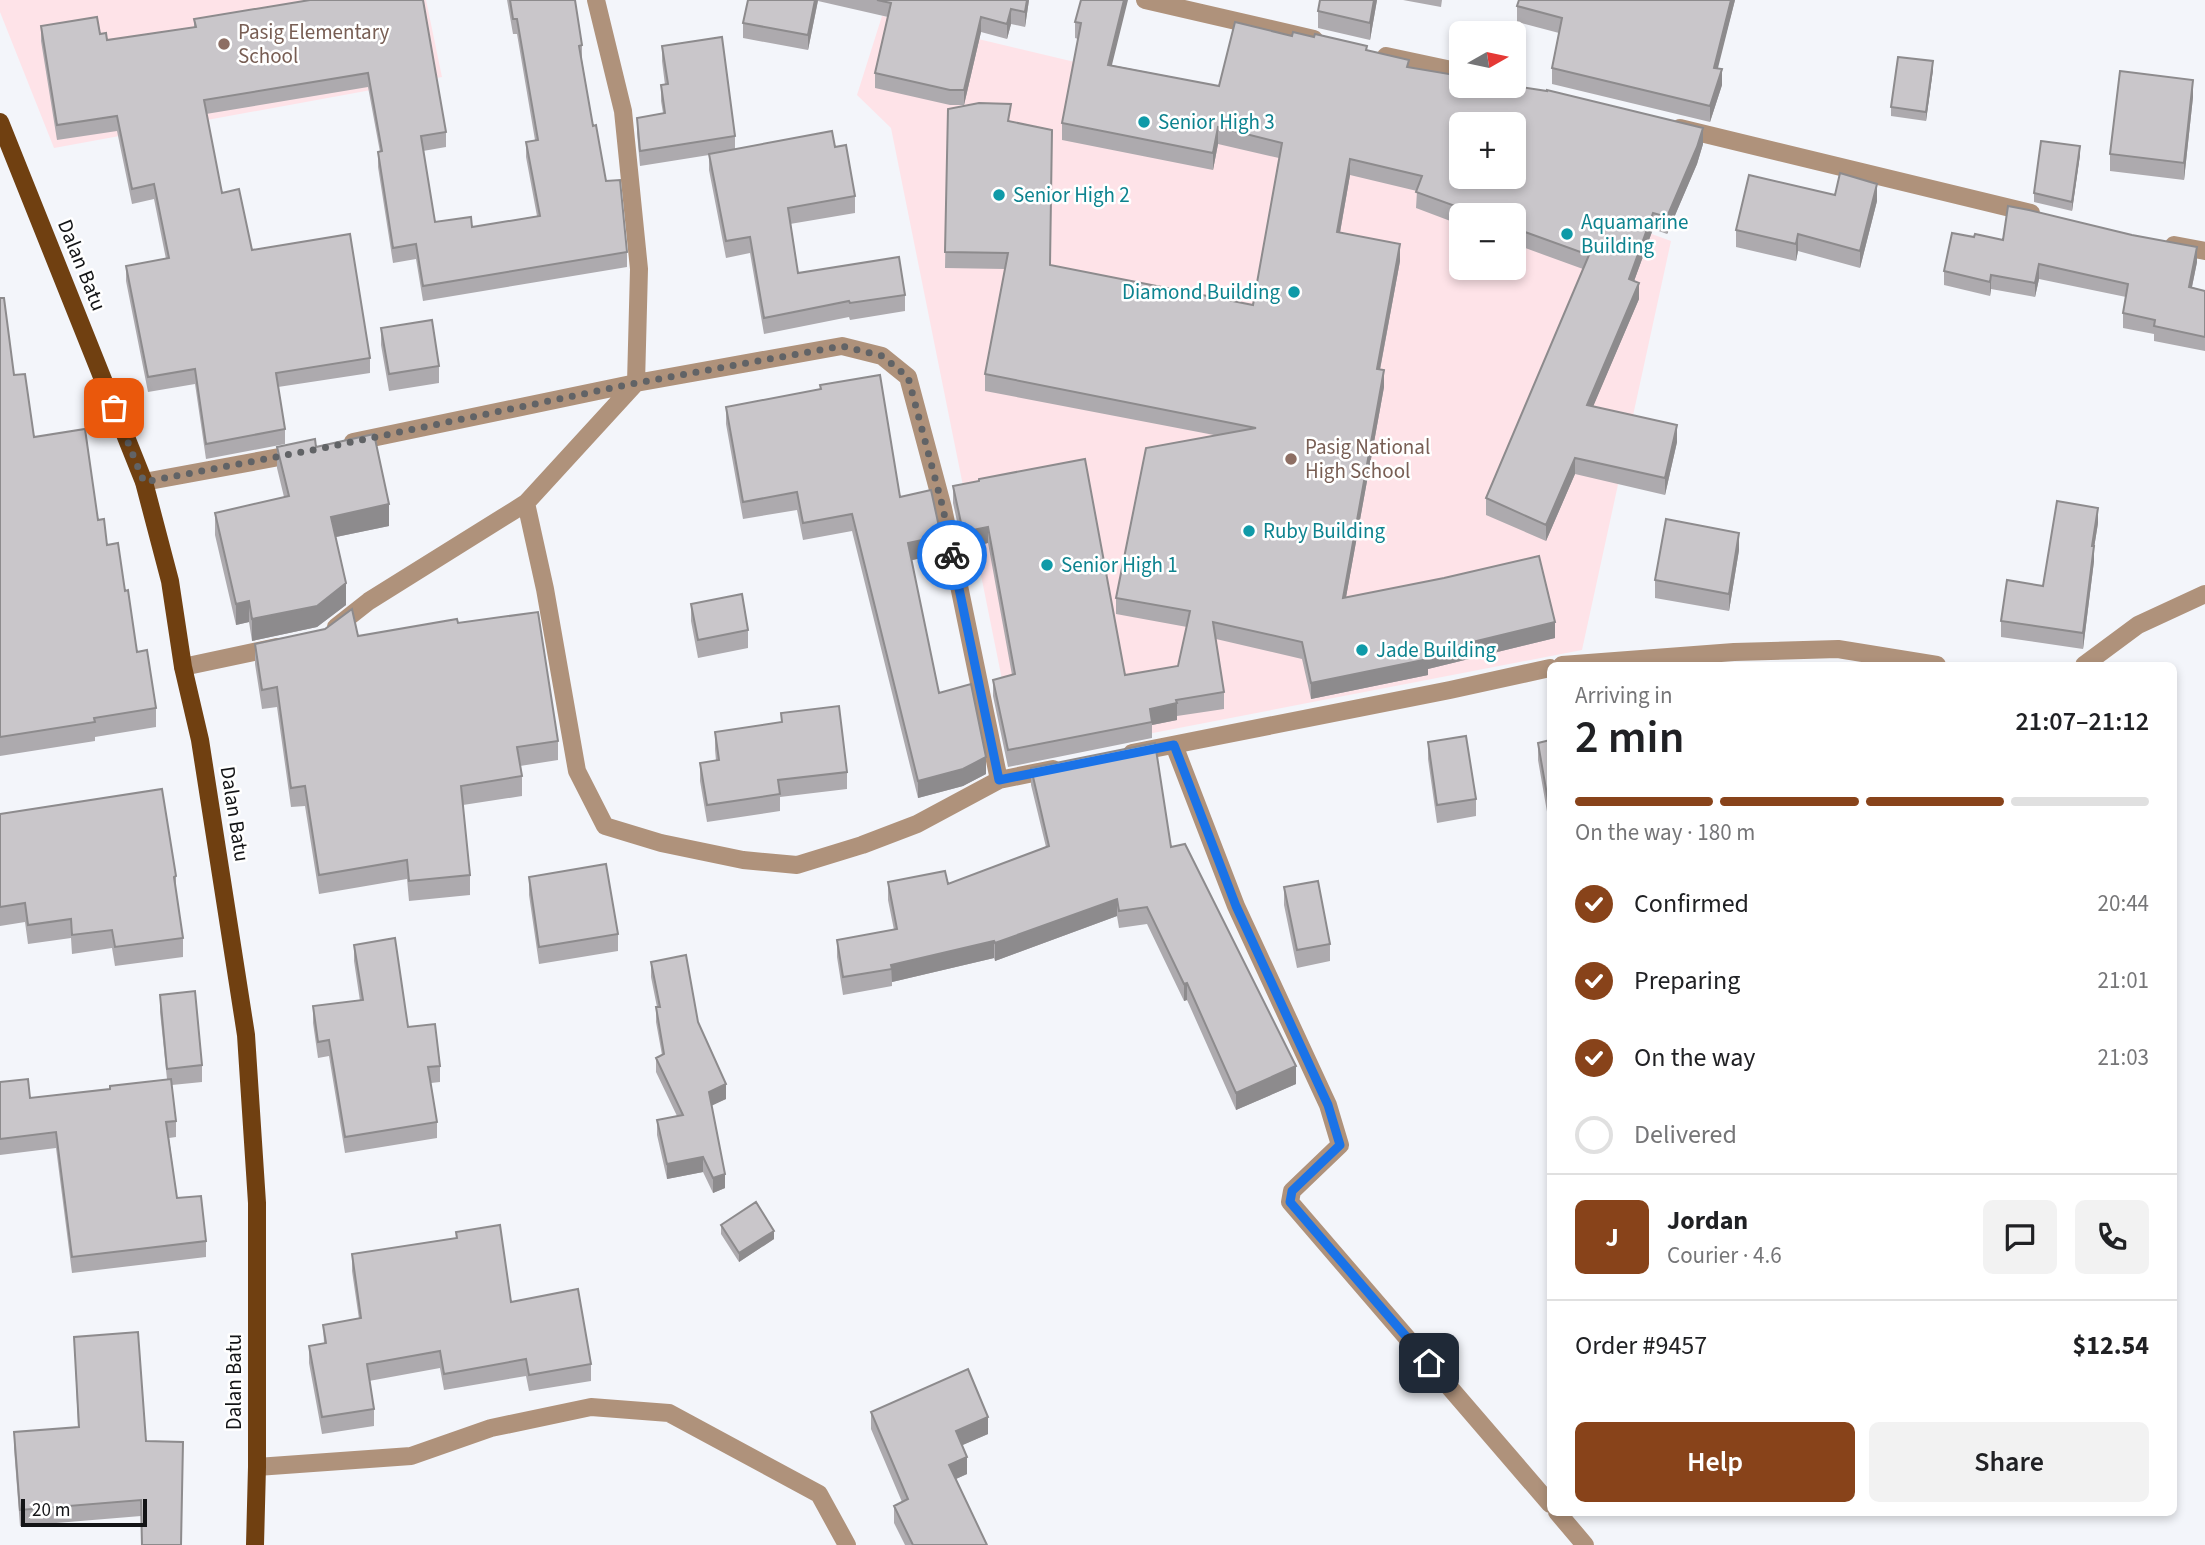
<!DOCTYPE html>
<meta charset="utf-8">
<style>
:root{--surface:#fff;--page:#f2f2f2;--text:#202124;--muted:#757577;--line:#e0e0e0;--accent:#88431a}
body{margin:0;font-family:"Source Sans 3",sans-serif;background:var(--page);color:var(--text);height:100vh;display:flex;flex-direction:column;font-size:26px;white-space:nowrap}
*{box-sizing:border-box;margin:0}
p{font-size:23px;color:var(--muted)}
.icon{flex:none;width:38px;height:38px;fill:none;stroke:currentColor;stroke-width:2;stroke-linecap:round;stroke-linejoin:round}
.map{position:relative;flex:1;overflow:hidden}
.drawer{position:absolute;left:1547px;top:662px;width:630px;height:854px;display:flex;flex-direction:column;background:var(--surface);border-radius:10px;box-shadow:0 4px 10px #0003}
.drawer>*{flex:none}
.needle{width:46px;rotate:81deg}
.tools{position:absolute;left:1449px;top:21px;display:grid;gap:14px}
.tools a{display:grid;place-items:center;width:77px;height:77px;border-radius:10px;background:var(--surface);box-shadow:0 4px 10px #0003;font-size:35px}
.scale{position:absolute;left:21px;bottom:18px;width:126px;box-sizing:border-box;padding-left:7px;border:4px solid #131416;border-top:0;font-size:19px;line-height:24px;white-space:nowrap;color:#131416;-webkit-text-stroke:5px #fff;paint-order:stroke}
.pin{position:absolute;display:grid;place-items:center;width:60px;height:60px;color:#fff;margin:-30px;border-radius:14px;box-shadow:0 4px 10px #0006}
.courier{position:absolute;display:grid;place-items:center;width:70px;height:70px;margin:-35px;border:5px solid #1a73e8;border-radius:50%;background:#fff;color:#222;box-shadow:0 2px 9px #0007}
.overview em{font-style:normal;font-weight:600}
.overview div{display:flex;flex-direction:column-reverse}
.overview{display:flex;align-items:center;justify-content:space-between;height:119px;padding:0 28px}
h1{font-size:46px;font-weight:600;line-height:52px}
.bar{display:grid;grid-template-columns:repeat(4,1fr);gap:10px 7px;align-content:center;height:84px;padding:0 28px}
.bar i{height:9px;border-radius:5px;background:var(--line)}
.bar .selected{background:var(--accent)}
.bar p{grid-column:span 4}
.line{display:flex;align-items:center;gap:18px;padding:0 28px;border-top:2px solid var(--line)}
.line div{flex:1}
.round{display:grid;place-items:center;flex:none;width:74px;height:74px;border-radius:10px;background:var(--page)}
ol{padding:0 28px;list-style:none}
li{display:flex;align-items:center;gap:21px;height:77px}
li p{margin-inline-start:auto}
li .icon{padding:7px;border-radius:50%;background:var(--accent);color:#fff;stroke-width:4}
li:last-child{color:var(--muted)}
li i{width:38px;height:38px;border:4px solid var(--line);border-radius:50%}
.cta{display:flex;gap:14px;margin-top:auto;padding:14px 28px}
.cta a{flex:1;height:80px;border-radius:10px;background:var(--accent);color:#fff;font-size:28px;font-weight:600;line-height:80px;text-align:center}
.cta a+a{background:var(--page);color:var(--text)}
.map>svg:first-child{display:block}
</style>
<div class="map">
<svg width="2205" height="1545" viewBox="0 0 2205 1545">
<rect width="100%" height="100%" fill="#f3f5fa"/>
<path fill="#fee3e8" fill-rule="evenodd" d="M0 0H426L442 77 54 148 0 12Z
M882 16 1377 134 1461 177H1494L1671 241 1582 650 1018 759 891 128 857 95ZM1461 215H1514V268H1461Z"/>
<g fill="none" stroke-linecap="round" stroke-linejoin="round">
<path stroke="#af927b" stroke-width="18" d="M1145 0 1314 39
M1386 56 1461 72
M1680 128 2031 213
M2174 245 2205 251
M353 442 636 383 842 346 882 356 908 377 943 508 999 780 1053 769
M144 482 301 453
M526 503 545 589 577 771 605 826 661 843 743 860 797 865 862 845 917 824 999 780
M336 627 369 601 526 503 636 383 639 269 623 111 596 0
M1562 665 1734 652 1838 649 1937 665
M2084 665 2138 625 2205 594
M183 667 277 647
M1174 745 1236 906 1328 1105 1340 1145 1292 1191 1290 1202 1550 1504
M1132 753 1450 690 1550 668
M257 1467 411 1456 491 1428 591 1407 669 1413 819 1494 847 1545
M1557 1512 1585 1545"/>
<path stroke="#704011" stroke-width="18" d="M0 122 144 482 170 581 183 667 200 740 246 1035 257 1203V1467L255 1545"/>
</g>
<path fill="#adaaae" d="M310 0 446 132V147L423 151 435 222 472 227 537 216 526 157V142L535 140 517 34H513L507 0H575L582 45V60L593 126 606 181 627 252V267L423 301 416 259 393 263 378 167V152H380L368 87 206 114 222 193 252 250 370 358V373L278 387 285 429V444L206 459 195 384 148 392 126 281V266L166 259 154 199 132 204 117 131 57 140 41 41V26L100 34 107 40 194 27V19Z
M748 0H1029L1025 27 1011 24 1007 39 981 32 964 105H950L875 88V73L888 17 818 1 808 50 743 38V23Z
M1081 0 1112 65 1219 86 1292 36 1367 51 1409 67 1703 144 1697 164 1667 234 1653 229 1634 281 1639 299 1593 406 1677 442 1665 495 1575 474 1546 541 1486 515V498L1583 269 1514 244V215H1461V225L1416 208 1417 191 1350 175 1340 233 1400 261 1380 370 1384 387 1346 597 1555 638 1428 669V675L1311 699 1302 659 1216 639 1224 692V709L1177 716V720L1152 725V738L1008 767 993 696V680L1012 675 988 543 963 549 953 503V486L1125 675 1178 666 1187 627 1116 614V598L1214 435 985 391V374L1005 269 945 268 948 109 1011 121 1051 265 1253 305 1279 158 1218 144 1213 170 1062 140V123L1078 39 1075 38V22Z
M1320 0H1377L1370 40 1318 28V11Z
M1403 0H1442L1441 7Z
M1519 0H1735L1717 68 1722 85 1710 122 1552 84V68L1559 33 1517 22V6Z
M662 46 735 136V149L835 147 855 196V213L790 224 798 273 905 295V311L850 320 849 317 764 334 750 253 726 258 709 170V155L640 166 637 133V118L663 113 661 101V85H665L662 61Z
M1933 70 1926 121 1891 116V107Z
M2193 97 2184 180 2110 171V154Z
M2080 155 2072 211 2034 202V193Z
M1835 195 1877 201 1860 268 1798 251 1796 261 1736 247V230Z
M1974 237 2197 262 2192 287 2205 291V351L2154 341V334L2123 328V313L2126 297 2039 279 2035 297 1991 289 1990 296 1944 285V271Z
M0 298 14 375 34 437 98 520 125 591 137 652 156 708V727L95 737V741L0 756Z
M381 328 439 366V383L389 391 381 345Z
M726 407 900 497 941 554 911 560 939 693 986 774 963 786 918 798 852 531 803 540 797 510 743 519 726 424Z
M277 447H316L389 526 336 537 346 605 317 627 252 641 249 622 236 625 215 535V513L284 497 277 468Z
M2098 523 2094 548V561L2083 649 2001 637V621L2043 586Z
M1739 550 1729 611 1655 598V580Z
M691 604 748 630V648L698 658 691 621Z
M458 623 558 741V760L520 766 522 776V796L463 805 470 875V895L409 901 407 879 319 894 305 806 291 807 277 707 262 709 255 664V644L358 636Z
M781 713 847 772V789L780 797V811L707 822 700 781V763L716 761 715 749V732L781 722Z
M1550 740V829L1538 760V743Z
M1428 742 1476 799V816L1437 823 1428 759Z
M1031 768 1171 847 1296 1084 1236 1110 1187 1000 1184 1001 1147 924 1119 928 1117 916 995 961 994 958 892 982V986L843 995 837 957V940L894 930 888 900V882L948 884 1046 847 1031 785Z
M0 814 176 876V890L183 938V957L115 966 112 948 72 954 71 938 28 944 25 922 0 926Z
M529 877 618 934V951L539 964 529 895Z
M1284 887 1330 944V961L1297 968 1284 905Z
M354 945 408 1027 440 1066V1082L431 1083 437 1122V1138L345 1153 329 1056 318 1058 313 1023V1006L360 1001 354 961Z
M651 962 698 1022 726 1099 711 1105 725 1188 713 1193 703 1172 667 1179 657 1135V1120L677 1116 656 1072V1058L662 1055 656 1022V1007H657L651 977Z
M160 995 202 1065V1082L172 1085 176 1121V1137L169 1138 177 1198 206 1241V1257L72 1273 56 1148 0 1155V1082L30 1098 110 1089 167 1079 160 1012Z
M721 1225 774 1239 739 1262 721 1234Z
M456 1232 511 1302 591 1364V1381L529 1391 526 1376 444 1390 440 1368 369 1381 374 1409V1426L322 1434 309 1363V1346L324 1343 323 1325 359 1319 352 1271V1254L456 1238Z
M138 1332 141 1516 20 1526 14 1448V1432L78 1427 74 1337Z
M871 1412 988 1434 962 1445 967 1474 956 1479 987 1545H905L894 1523V1506L902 1502 871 1429Z"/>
<path fill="#8d8b8d" d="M815 0H818L808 50V35Z
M1027 0H1029L1025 27V12Z
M1124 0H1128L1108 81V65Z
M1374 0H1377L1370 40V23Z
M1731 0H1735L1714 84V68Z
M1011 9V24L1007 39V24Z
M981 17V32L964 105V90Z
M1933 61V70L1926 121V112Z
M1722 69V85L1710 122V106Z
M2193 80V97L2184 180V163Z
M1218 127V144L1213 170V153Z
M1703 128V144L1697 164 1667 234V217Z
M2080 146V155L2072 211V202Z
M1350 159V175L1337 249V232Z
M1877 184V201L1860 268V251Z
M1653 213V229L1629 295V279Z
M1798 234V251L1796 261V244Z
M1400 244V261L1377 385V369Z
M2197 247V262L2189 301V287Z
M2039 264V279L2035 297V283Z
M1991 275V289L1990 296V282Z
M1639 283V299L1587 421V405Z
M1384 370V387L1343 614V598Z
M1677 425V442L1665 495V478Z
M1575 458V474L1546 541V525Z
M389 504V526L331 538V517Z
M2098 508V523L2094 548V561L2083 649V633L2092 546Z
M988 527V543L963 549V532Z
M1739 533V550L1729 611V594Z
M941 536V554L908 561V543Z
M346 583V605L317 627 252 641V619Z
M249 601V622L236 625V604Z
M1555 622V638L1428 669V675L1311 699V683L1427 653Z
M1177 703V720L1152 725 1150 709Z
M986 757V774L963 786 918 798V781Z
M1117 899V916L995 961V943Z
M994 941V958L892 982 891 965Z
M1187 983V1000L1184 1001V984Z
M1296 1066V1084L1236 1110V1093Z
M726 1084V1099L709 1107V1092Z
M703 1157V1172L667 1179V1164Z
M725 1174V1188L713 1193V1178Z
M774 1231V1239L739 1262V1253Z
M988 1417V1434L956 1448V1431Z
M967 1457V1474L949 1482V1465Z"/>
<path fill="#c9c6ca" stroke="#8d8b8d" stroke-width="2" fill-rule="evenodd" d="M310 0H423L446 132 421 136 435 222 471 217 472 227 540 216 526 142 538 140 517 19H513L510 0H575L582 45 579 46 593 126 596 125 606 181 620 180 627 252 423 286 416 244 393 248 378 152 382 151 368 73 204 100 222 193 239 189 252 250 350 234 370 358 276 373 285 429 206 444 195 369 148 377 126 266 169 258 154 184 132 189 117 116 57 125 41 26 97 17 100 34 106 33 107 40 196 27 194 19Z
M748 0H815L808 35 743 23Z
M877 0H1027L1025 12 1011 9 1007 24 981 17 964 90H950L875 73 891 3Z
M1081 0H1124L1108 65 1219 86 1235 22 1292 36 1293 32 1314 37 1315 34 1367 46 1366 50 1409 60 1407 67 1461 76V86H1514L1547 91V90L1703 128 1697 147 1667 217 1653 213 1629 279 1639 283 1587 405 1677 425 1665 478 1575 458 1546 525 1486 498 1589 255 1514 228V215H1480L1416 192 1422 176 1350 159 1337 232 1400 244 1377 369 1384 370 1343 598 1444 578 1539 556 1555 622 1427 653 1428 659 1311 683 1302 642 1213 622 1224 692 1176 700 1177 703 1150 709 1152 722 1008 750 993 680 1015 674 988 527 963 532 953 486 979 481V479L1085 459 1125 675 1178 666 1190 611 1116 598 1146 448 1256 428 985 374 1008 253 945 252 948 109 979 103 1011 104 1008 121 1052 130 1050 265 1253 305 1282 143 1218 127 1213 153 1062 123 1081 23 1075 22ZM1461 124H1514V177H1461Z
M1320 0H1374L1370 23 1318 11Z
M1519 0H1731L1714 68 1722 69 1710 106 1552 68 1562 18 1517 6Z
M722 37 735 136 640 151 637 118 665 113 661 85 668 84 662 46Z
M1898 57 1933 61 1926 112 1891 107Z
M2120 71 2193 80 2184 163 2110 154Z
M832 131 835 147 846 145 855 196 788 208 798 273 899 257 905 295 850 303 849 301 764 318 750 237 726 241 709 154Z
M2041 141 2080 146 2072 202 2034 193Z
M1840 173 1877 184 1860 251 1798 234 1796 244 1736 230 1749 175 1835 195Z
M2008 206 2029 210 2132 235 2197 247 2189 287 2205 291V337L2154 326 2155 320 2123 313 2128 284 2039 264 2035 283 1991 275 1990 282 1944 271 1952 233 1974 237 1975 234 2003 240Z
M0 298H4L14 375 25 374 34 437 85 429 98 520 104 519 107 545 118 543 125 591 128 590 137 652 147 650 156 708 94 718 95 722 0 737Z
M432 320 439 366 389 374 381 328Z
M880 375 900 497 931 490 941 536 908 543 939 693 971 684 986 757 963 769 918 781 852 514 803 523 797 492 743 502 726 407 821 389 820 385Z
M374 434 389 504 331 517 346 583 317 606 252 619 249 601 236 604 215 513 289 496 277 447 315 439 316 447Z
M2057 501 2098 508 2092 546H2094L2083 633 2001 621 2007 580 2043 586Z
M1666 519 1739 533 1729 594 1655 580Z
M742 594 748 630 698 640 691 604Z
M352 609 358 636 457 619 458 623 538 612 558 741 517 747 522 776 461 786 470 875 409 881 407 860 319 875 305 786 291 788 277 687 262 690 255 644 325 629Z
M839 706 847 772 778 780 780 794 707 805 700 763 719 760 715 732 782 722 781 713Z
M1466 736 1476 799 1437 805 1428 742Z
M1550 740V812L1538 743Z
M1155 743 1171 847 1185 844 1296 1066 1236 1093 1187 983 1184 984 1147 907 1119 911 1117 899 995 943 994 941 891 965 892 969 843 977 837 940 897 929 888 882 945 871 948 884 1049 846 1031 768Z
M162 789 176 876 174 877 183 938 115 947 112 930 72 935 71 919 28 925 25 903 0 907V814Z
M606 864 618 934 539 947 529 877Z
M1318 881 1330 944 1297 950 1284 887Z
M395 938 408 1027 435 1024 440 1066 428 1067 437 1122 345 1137 329 1040 318 1042 313 1006 363 1000 354 945Z
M686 955 698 1022 726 1084 709 1092 725 1174 713 1178 703 1157 667 1164 657 1120 683 1115 656 1058 664 1054 656 1007H660L651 962Z
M195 991 202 1065 167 1069 160 995Z
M28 1079 30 1098 110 1089V1086L171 1079 176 1121 166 1122 177 1198 201 1196 206 1241 72 1257 56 1132 0 1139V1082Z
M756 1202 774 1231 739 1253 721 1225Z
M500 1225 511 1302 578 1289 591 1364 529 1375 526 1359 444 1374 440 1351 367 1364 374 1409 322 1417 309 1346 326 1343 323 1325 361 1318 352 1254 457 1238 456 1232Z
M138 1332 146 1441 183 1442 181 1545H142L141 1500 20 1510 14 1432 79 1427 74 1337Z
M968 1369 988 1417 956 1431 967 1457 949 1465 987 1545H913L894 1506 908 1499 871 1412Z"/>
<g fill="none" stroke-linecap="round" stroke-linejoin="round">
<path stroke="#616366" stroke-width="7" stroke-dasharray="0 12.6" d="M114 408 144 482 318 449 636 383 842 346 882 356 908 377 943 508 952 555"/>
<path stroke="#1a73e8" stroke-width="9" d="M952 555 999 780 1174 745 1236 906 1328 1105 1340 1145 1292 1191 1290 1202 1429 1363"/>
</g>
<g fill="#8d6e63" stroke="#fff" stroke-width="2.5">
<circle cx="224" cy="44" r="7"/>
<circle cx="1291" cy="459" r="7"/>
</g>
<g fill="#0f9aa8" stroke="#fff" stroke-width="2.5">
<circle cx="1144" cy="122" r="7"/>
<circle cx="999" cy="195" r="7"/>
<circle cx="1567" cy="234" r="7"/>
<circle cx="1294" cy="292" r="7"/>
<circle cx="1249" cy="531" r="7"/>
<circle cx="1047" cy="565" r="7"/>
<circle cx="1362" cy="650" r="7"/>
</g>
<g text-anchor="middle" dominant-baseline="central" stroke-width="5" stroke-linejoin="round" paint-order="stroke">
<g font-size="21" fill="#785e54" stroke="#fff" text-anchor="start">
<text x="238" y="32">Pasig Elementary<tspan x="238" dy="24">School</tspan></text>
<text x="1305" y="447">Pasig National<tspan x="1305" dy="24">High School</tspan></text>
</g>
<g font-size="21" fill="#0d838f" stroke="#fff" text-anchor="start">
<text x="1158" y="122">Senior High 3</text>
<text x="1013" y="195">Senior High 2</text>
<text x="1581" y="222">Aquamarine<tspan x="1581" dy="24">Building</tspan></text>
<text x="1280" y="292" text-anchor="end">Diamond Building</text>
<text x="1263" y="531">Ruby Building</text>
<text x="1061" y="565">Senior High 1</text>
<text x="1376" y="650">Jade Building</text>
</g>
<g font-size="21" fill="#131416" stroke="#fff">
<text transform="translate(82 265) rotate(68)">Dalan Batu</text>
<text transform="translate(235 814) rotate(81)">Dalan Batu</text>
<text transform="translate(234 1382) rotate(-90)">Dalan Batu</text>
</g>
</g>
</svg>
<div class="tools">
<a><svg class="needle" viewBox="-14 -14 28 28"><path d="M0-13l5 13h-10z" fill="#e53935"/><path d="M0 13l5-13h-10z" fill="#757577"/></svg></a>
<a>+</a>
<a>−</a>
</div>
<div class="scale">20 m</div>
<div class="pin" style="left:114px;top:408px;background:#ea580c"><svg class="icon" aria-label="bag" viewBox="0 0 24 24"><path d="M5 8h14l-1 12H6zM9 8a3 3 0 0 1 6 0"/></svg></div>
<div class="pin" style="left:1429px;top:1363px;background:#1f2937"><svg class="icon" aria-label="home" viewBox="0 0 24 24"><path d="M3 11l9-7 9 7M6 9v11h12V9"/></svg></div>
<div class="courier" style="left:952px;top:555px"><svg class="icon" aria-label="bike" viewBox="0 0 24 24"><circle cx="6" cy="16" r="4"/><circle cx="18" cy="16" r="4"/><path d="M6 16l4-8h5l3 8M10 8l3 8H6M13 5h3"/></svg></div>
<section class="drawer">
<div class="overview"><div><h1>2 min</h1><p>Arriving in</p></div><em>21:07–21:12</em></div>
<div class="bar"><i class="selected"></i><i class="selected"></i><i class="selected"></i><i></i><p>On the way · 180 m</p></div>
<ol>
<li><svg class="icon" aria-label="check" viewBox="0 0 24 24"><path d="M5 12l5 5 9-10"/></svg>Confirmed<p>20:44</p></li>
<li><svg class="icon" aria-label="check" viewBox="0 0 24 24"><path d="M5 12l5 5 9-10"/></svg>Preparing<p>21:01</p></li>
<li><svg class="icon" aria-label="check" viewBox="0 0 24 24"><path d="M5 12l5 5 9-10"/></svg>On the way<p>21:03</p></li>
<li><i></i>Delivered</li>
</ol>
<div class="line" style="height:126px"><b class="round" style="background:var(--accent);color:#fff">J</b><div><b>Jordan</b><p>Courier · 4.6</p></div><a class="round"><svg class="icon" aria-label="chat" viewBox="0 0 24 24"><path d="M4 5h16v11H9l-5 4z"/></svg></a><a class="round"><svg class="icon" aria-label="phone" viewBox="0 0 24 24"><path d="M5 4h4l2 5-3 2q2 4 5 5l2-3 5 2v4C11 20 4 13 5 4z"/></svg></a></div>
<div class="line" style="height:91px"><div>Order #9457</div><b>$12.54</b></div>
<div class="cta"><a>Help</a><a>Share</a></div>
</section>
</div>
